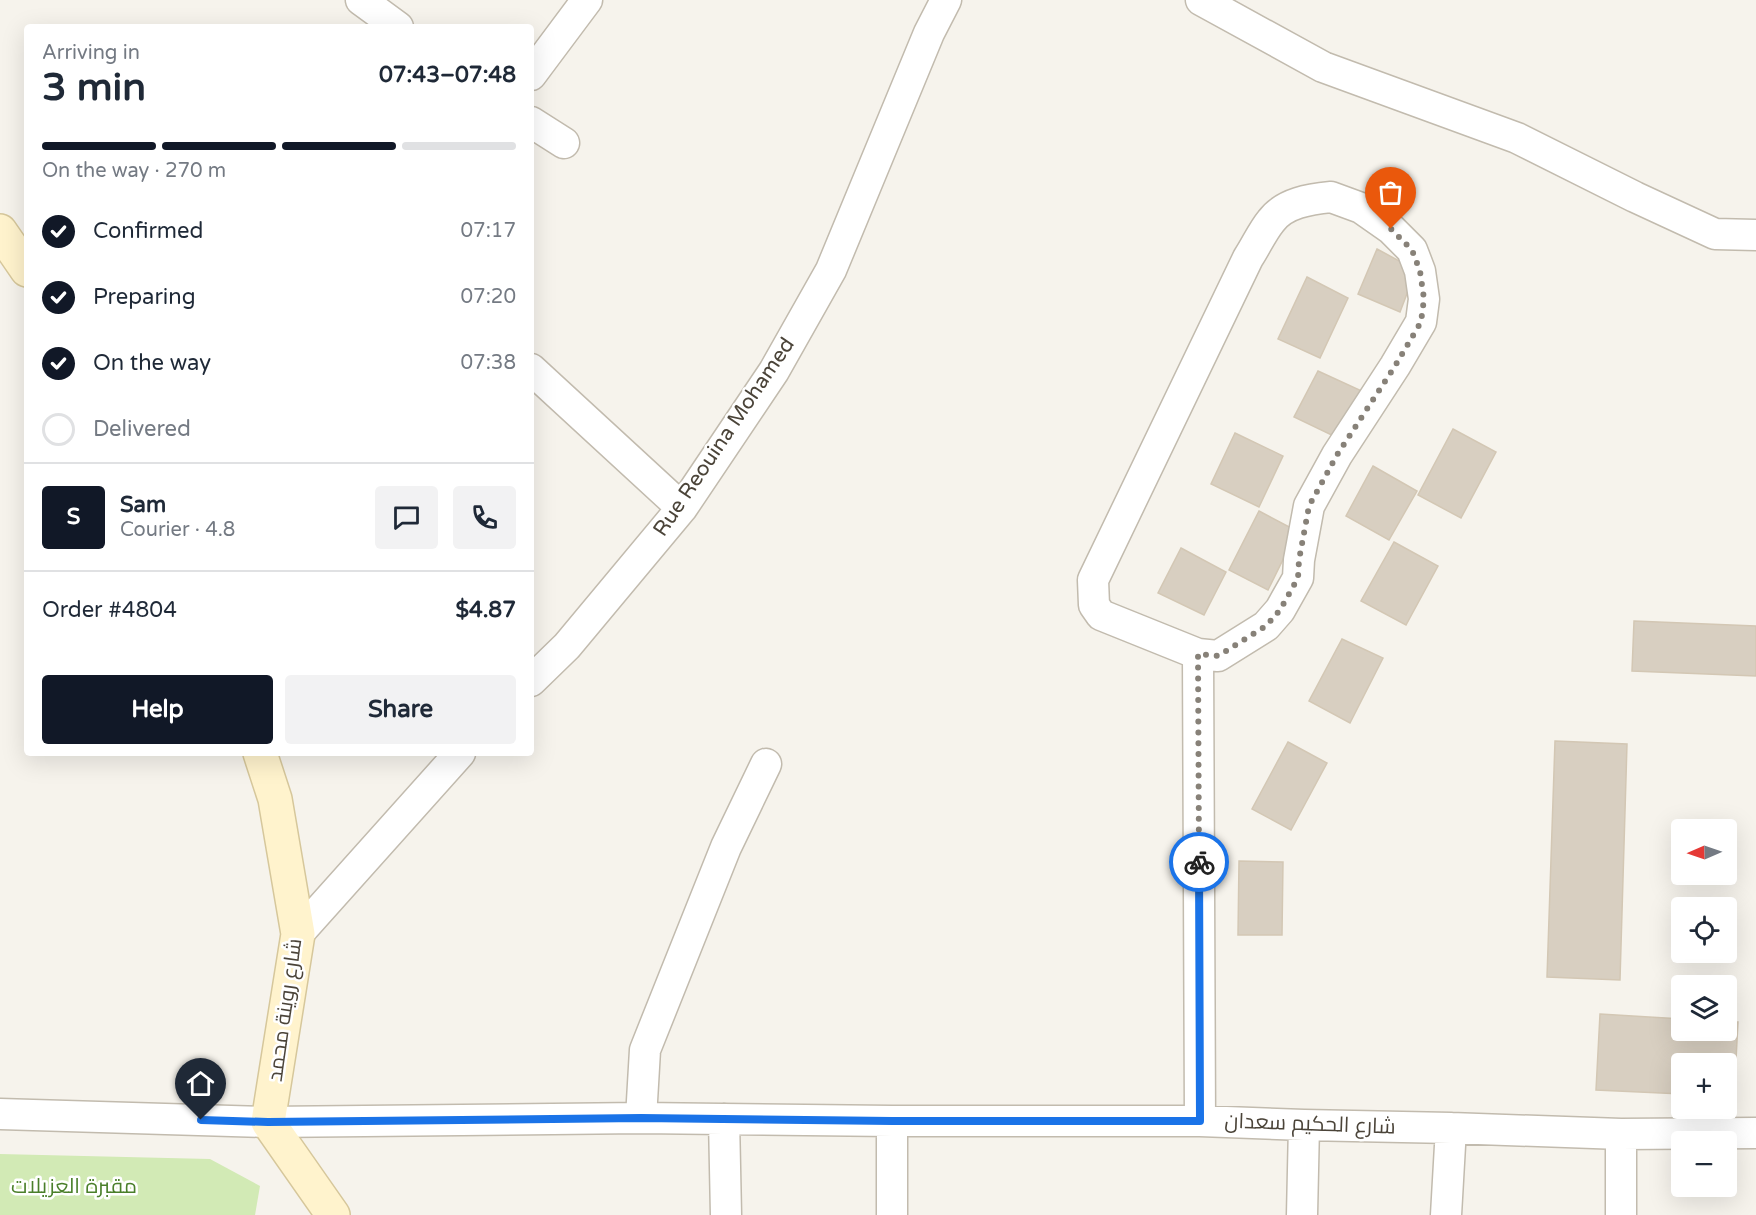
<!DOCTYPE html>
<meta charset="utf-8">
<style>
:root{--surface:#fff;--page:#f2f2f3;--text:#1f2937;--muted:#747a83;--line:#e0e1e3;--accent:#111827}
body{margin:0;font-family:"Varela Round",Cairo,sans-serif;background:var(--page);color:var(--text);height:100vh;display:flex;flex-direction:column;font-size:22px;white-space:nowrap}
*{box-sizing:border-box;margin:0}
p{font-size:20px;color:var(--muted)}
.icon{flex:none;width:33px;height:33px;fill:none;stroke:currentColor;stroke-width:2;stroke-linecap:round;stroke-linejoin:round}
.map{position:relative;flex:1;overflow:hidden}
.side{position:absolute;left:24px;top:24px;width:510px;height:732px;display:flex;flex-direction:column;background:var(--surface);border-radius:6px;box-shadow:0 6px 24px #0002}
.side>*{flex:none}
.needle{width:39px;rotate:268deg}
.controls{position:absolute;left:1671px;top:819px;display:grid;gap:12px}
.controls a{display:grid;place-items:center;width:66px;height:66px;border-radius:6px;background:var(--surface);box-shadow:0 6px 24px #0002;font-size:30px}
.pin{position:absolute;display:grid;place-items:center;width:51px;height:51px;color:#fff;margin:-62px -26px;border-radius:50% 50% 50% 0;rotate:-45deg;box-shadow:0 0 6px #0007}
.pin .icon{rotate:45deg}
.courier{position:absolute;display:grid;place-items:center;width:60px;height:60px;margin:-30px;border:4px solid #1a73e8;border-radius:50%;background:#fff;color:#222;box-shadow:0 2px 8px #0007}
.head em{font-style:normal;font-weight:700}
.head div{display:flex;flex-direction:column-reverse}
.head{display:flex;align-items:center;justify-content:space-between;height:102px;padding:0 18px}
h1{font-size:39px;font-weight:700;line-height:45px}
.bar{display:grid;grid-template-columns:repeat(4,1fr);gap:9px 6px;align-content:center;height:72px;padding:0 18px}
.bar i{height:8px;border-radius:4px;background:var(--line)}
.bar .active{background:var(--accent)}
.bar p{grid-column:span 4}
.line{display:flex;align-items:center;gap:15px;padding:0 18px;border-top:2px solid var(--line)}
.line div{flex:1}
.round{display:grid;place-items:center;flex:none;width:63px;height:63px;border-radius:6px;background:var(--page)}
ol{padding:0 18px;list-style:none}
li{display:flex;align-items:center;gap:18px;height:66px}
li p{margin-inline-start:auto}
li .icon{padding:6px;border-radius:50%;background:var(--accent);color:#fff;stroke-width:4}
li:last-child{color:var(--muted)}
li i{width:33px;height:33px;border:3px solid var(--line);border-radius:50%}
.action{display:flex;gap:12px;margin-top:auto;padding:12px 18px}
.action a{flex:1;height:69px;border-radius:6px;background:var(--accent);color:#fff;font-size:24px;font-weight:700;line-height:69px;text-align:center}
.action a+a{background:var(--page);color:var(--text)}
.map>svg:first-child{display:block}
</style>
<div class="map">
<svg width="1756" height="1215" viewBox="0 0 1756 1215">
<rect width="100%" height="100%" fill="#f6f3ec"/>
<path fill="#d2eab5" d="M0 1154 210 1159 260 1186 255 1215H0Z"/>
<path fill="#d8cfc1" stroke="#d3c7b4" stroke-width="1.5" d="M1377 249 1416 270 1400 312 1358 294Z
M1307 277 1348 298 1320 358 1278 339Z
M1318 371 1364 392 1340 439 1294 417Z
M1453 429 1496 452 1461 518 1418 495Z
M1235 433 1283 456 1259 507 1211 484Z
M1373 466 1417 491 1389 540 1346 516Z
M1259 511 1297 531 1268 590 1229 570Z
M1394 542 1438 566 1406 625 1361 601Z
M1181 548 1226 572 1204 615 1158 593Z
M1634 621 1756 626V676L1632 671Z
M1342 639 1383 658 1350 723 1309 701Z
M1555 741 1627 744 1620 980 1547 977Z
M1288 742 1327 763 1291 830 1252 809Z
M1239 861 1283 862 1282 935H1238Z
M1600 1014 1682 1019V1030H1726V1022H1738L1734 1097H1726V1064H1682V1094L1596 1090Z"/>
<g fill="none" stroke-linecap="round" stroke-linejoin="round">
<defs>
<path id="minor" d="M361 0 398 27
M1201 0 1323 67 1517 138 1635 197 1715 234 1756 235
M531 75 587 0
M531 122 564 143
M1331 197 1361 208 1391 229 1412 250 1420 271 1424 299 1421 322 1395 366 1337 455 1309 506 1299 560 1298 578 1280 610 1266 626 1218 656 1198 654 1101 615 1094 605 1093 580 1248 258C1256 246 1262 232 1271 221 1284 203 1310 199 1331 197Z
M531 369 682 508
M1198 654 1200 1121
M531 681 567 646 682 508 774 371 831 270 929 33 946 0
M298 934 460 753
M0 1114 268 1122 641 1118 892 1121H1200L1304 1125 1451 1128 1621 1134 1756 1133
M641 1118 645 1050 726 847 766 764
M724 1119 726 1215
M892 1121V1215
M1621 1134V1215
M1302 1215 1304 1125
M1446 1215 1451 1128"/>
<path id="secondary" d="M0 231 27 270
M260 753 275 799 298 934 268 1122 333 1215"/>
</defs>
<use href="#minor" stroke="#c2bbae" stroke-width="33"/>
<use href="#secondary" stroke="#d6c79b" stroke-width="36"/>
<use href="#minor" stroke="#fff" stroke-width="30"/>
<use href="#secondary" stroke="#fff3cd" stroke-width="33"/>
</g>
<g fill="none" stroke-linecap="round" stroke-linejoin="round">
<path stroke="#878178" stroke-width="6" stroke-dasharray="0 10.8" d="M1199 862 1198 654 1218 656 1266 626 1280 610 1298 578 1299 560 1309 506 1337 455 1395 366 1421 322 1424 299 1420 271 1412 250 1391 229"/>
<path stroke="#1a73e8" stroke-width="8" d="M201 1120 268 1122 641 1118 892 1121H1200L1199 862"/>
</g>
<g text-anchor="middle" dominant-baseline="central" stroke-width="5" stroke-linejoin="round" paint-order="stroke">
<g font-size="21" fill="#4b4439" stroke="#fff">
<text transform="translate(724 437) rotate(-56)">Rue Reouina Mohamed</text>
<text transform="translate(285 1010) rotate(-82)">شارع روينة محمد</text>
<text transform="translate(1310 1124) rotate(2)">شارع الحكيم سعدان</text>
</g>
<g font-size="21" fill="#4a7f2a" stroke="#fff">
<text x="74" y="1186">مقبرة العزيلات</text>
</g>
</g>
</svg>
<div class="controls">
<a><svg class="needle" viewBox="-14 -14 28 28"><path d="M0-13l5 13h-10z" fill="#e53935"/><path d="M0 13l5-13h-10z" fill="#747a83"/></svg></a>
<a><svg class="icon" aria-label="locate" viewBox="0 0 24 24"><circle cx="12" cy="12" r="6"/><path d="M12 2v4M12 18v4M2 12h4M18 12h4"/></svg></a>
<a><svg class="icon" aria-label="layers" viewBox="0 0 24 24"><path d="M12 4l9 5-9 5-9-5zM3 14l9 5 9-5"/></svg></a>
<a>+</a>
<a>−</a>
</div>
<div class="pin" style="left:1391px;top:229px;background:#ea580c"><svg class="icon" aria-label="bag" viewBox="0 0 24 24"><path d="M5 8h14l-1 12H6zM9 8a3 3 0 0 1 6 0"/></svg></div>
<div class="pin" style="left:201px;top:1120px;background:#1f2937"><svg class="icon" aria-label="home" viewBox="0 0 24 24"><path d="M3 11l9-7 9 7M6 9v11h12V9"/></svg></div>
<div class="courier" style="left:1199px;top:862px"><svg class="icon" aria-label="bike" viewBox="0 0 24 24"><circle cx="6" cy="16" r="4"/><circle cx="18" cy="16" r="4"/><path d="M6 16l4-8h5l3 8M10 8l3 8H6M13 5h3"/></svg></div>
<section class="side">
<div class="head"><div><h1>3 min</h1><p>Arriving in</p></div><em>07:43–07:48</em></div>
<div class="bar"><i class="active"></i><i class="active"></i><i class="active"></i><i></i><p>On the way · 270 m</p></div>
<ol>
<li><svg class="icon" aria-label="check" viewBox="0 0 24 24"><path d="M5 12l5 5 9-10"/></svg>Confirmed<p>07:17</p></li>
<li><svg class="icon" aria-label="check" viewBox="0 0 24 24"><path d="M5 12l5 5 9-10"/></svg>Preparing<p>07:20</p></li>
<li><svg class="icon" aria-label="check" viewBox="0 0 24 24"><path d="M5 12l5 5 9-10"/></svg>On the way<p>07:38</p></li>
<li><i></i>Delivered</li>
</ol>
<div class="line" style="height:108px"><b class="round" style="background:var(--accent);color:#fff">S</b><div><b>Sam</b><p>Courier · 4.8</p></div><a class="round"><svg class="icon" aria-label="chat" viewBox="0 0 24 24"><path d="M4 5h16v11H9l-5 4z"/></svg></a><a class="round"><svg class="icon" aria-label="phone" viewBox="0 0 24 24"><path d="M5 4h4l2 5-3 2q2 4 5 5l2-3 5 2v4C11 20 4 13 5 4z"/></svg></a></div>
<div class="line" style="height:78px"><div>Order #4804</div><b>$4.87</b></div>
<div class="action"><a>Help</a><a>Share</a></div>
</section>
</div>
